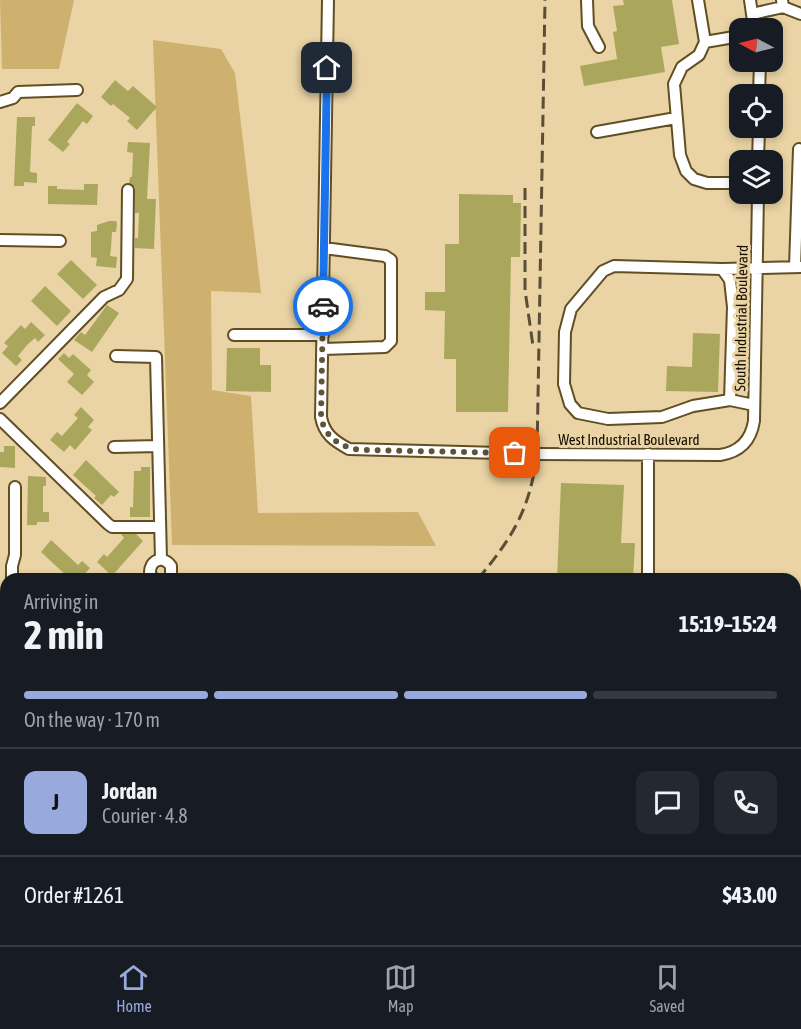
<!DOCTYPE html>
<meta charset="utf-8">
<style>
:root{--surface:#171b24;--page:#242831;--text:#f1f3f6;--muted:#9ea1a6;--line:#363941;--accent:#98a9dd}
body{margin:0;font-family:"Asap Condensed",sans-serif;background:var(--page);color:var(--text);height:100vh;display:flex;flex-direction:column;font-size:22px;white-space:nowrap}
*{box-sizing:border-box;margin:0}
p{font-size:20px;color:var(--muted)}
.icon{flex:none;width:33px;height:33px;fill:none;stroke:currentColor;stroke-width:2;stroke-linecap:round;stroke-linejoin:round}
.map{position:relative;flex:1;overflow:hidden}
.side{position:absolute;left:0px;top:573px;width:801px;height:372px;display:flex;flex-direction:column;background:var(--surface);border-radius:18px 18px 0 0;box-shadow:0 3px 9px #0003}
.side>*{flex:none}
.needle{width:39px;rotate:277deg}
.tools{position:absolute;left:729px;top:18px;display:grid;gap:12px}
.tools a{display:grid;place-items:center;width:54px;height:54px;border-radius:12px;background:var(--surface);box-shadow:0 3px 9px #0003;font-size:30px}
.pin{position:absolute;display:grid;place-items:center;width:51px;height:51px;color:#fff;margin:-26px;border-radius:12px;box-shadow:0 3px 9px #0006}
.courier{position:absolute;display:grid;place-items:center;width:60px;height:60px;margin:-30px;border:4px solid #1a73e8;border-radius:50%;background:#fff;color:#222;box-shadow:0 2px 8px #0007}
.summary em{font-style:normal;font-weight:700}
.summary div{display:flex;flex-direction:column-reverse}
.summary{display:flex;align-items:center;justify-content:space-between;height:102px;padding:0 24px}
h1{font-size:39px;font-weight:700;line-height:45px}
.bar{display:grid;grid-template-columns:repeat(4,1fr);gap:9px 6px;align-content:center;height:72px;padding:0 24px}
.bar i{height:8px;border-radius:4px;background:var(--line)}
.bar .active{background:var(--accent)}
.bar p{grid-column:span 4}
.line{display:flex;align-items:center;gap:15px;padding:0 24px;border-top:2px solid var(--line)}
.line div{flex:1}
.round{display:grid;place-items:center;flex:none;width:63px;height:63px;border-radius:12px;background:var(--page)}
.menu{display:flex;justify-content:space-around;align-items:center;height:84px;border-top:2px solid var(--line);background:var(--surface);font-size:16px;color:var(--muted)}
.menu a{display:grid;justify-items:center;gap:3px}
.menu .active{color:var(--accent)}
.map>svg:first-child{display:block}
</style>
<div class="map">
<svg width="801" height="945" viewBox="0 0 801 945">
<rect width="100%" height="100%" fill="#ead4a5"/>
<path fill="#ceb16f" d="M0 0H74L59 69H2Z
M153 40 221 49 235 73 261 293 211 291 212 390 251 396 258 513 418 512 436 546 172 545Z
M0 640 6 641V741L0 727Z
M6 772V846L0 848V779Z
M293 939H418L420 945H294Z"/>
<path fill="#aaa75d" d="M623 0H672L679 44 661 47 665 72 584 86 580 66 617 59 613 32 617 31 613 6 624 5Z
M115 80 128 91 133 86 157 107 137 130 127 121 130 118 113 104 111 106 101 97Z
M77 103 93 116 87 124 83 121 67 142 70 144 63 152 48 140Z
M17 117H35V126H32L30 172 37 173V183L24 182V186H14Z
M128 142 150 143 147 199H156L154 249 135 248V238H138L139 213H135V187L129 183 130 177H132L133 153 127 152Z
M84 184H98L97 205 48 204V186H57V189L84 190Z
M459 194 513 195V203H521L520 257H511L508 412H456V359H444L445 311 425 310V292H445V244H459Z
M109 221H116L117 224 116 232H112L111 248 110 256 117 257 116 268 96 266 97 258 91 257V232L97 231V225Z
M71 260 97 285 83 299 57 274Z
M45 286 71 311 57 326 31 301Z
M107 305 119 313 92 352 74 340 81 332 85 335Z
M31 322 45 335 38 342 35 338 28 344 18 356 22 360 16 366 2 353 8 346 4 343 21 325 25 329Z
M693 333 720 334 718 392 666 391 667 366 692 367Z
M227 348H260V365H271V392L226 391Z
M64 353 69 358 73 354 91 370 87 375 94 382 82 395 67 382 74 374 58 359Z
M81 407 94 420 88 427 92 430 75 450 70 445 64 452 50 440 57 432 62 436 78 418 74 415Z
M4 446H15V468L0 467V452H4Z
M86 460 119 492 114 497 111 495 102 505 94 498 96 496 73 475Z
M141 467H150V517H130V507H133L134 471H141Z
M28 476 46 477V486H43V512H49V522H37V525H27Z
M561 483 624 485 621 543H635L633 579H557Z
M121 534H136L143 541 112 576 97 562 104 554 107 557 124 538Z
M51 540 78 565 82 561 90 568 80 579H70L41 552Z"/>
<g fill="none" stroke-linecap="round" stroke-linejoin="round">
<defs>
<path id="minor" d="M328 0 321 417C324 434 334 441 349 449L537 454 720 455C740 452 751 440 754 421L758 194
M587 0 588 26 599 47
M698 0 705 42 740 36
M750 0 754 28
M783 7 801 14
M752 14 783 7 782 0
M705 42 699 55 682 67 674 84 680 155 686 171 694 179 707 183H740
M759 94 760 62
M0 102 13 98 18 92 77 90
M597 132 676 118
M758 160 759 128
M0 240 60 241
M614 266 722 269 730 280 733 307 730 400 693 406 662 417 608 419 578 413 570 404 564 384 565 332 571 309 603 271Z
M795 267 799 149
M722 269 801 267
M234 335H323
M323 349 385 347 391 341V260L385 256 324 248
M116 356 156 357 161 559
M730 400 754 405
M0 403 104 297 119 290 127 279 128 190
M0 419 108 524 112 527H160
M114 447 158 446
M648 454V579
M12 579V566L15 555V487
M154 579 150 574C149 561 162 554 171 566V574L169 579
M0 615H6
M283 939 284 945
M739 939V945
M785 939 786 945"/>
</defs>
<use href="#minor" stroke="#614e22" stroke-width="14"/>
<use href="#minor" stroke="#fff" stroke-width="10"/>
<path stroke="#5b4e36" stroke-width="3" stroke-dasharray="12 6" stroke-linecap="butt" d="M525 188V290L533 346
M478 579C513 537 530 509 537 454L545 0
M0 634H6
M795 646H801
M795 672 801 676"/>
</g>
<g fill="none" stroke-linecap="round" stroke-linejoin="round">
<path stroke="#60533a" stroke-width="6" stroke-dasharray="0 10.8" d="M323 306 321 417C325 438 341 448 362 450L515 453"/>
<path stroke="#1a73e8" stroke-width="8" d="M323 306 327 68"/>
</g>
<g text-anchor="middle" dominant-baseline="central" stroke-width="6" stroke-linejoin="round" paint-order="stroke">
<g font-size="15" fill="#160e01" stroke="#ead4a5">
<text transform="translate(741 318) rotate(-89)">South Industrial Boulevard</text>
<text x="629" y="439">West Industrial Boulevard</text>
</g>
</g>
</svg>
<div class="tools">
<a><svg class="needle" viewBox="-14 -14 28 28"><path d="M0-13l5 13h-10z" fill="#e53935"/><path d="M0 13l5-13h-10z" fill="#9ea1a6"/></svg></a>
<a><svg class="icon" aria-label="locate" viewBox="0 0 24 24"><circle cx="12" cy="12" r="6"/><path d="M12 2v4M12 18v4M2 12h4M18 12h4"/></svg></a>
<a><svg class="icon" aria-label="layers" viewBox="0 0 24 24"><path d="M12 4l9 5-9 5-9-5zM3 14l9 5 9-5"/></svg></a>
</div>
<div class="pin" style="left:515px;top:453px;background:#ea580c"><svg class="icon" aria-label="bag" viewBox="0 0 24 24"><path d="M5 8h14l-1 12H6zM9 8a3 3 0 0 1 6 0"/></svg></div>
<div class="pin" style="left:327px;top:68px;background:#1f2937"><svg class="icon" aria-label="home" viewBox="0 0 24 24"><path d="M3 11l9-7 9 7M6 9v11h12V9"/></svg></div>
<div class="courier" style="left:323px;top:306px"><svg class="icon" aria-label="car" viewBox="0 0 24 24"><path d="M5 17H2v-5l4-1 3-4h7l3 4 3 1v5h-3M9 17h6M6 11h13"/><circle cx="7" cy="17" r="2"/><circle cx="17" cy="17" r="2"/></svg></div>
<section class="side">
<div class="summary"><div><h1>2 min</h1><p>Arriving in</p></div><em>15:19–15:24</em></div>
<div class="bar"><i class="active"></i><i class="active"></i><i class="active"></i><i></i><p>On the way · 170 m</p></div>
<div class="line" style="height:108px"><b class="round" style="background:var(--accent);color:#111">J</b><div><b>Jordan</b><p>Courier · 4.8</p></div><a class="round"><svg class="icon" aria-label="chat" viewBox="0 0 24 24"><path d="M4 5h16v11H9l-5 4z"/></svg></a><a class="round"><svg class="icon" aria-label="phone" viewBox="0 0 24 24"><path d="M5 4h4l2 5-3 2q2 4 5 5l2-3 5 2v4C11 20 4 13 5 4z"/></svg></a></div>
<div class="line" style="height:78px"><div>Order #1261</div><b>$43.00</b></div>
</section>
</div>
<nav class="menu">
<a class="active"><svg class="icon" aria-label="home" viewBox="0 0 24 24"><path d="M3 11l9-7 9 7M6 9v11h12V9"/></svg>Home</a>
<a><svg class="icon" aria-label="map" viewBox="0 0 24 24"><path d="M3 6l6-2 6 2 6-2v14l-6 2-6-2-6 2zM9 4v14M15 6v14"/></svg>Map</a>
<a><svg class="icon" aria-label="saved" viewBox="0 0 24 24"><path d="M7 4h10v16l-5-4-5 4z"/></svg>Saved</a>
</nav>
